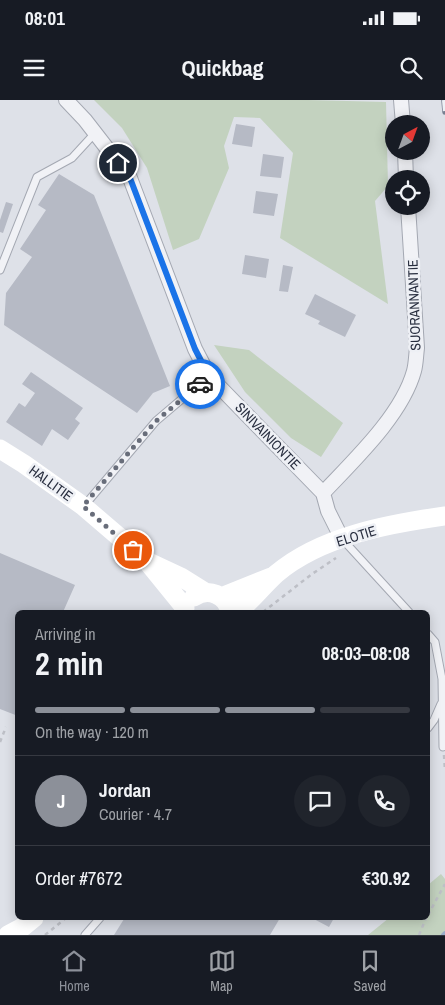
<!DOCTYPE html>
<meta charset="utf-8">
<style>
:root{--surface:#171b24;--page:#20242c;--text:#f1f3f6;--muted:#9ea1a6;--line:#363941;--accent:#8c9099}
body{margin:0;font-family:"Archivo Narrow",sans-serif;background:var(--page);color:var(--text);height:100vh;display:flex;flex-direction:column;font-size:19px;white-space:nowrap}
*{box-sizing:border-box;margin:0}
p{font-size:16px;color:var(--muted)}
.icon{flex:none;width:28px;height:28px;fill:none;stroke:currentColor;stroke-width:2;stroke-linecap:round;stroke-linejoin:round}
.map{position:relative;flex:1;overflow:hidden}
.drawer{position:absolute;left:15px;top:510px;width:415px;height:310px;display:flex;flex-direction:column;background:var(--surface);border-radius:8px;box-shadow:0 2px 12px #0003}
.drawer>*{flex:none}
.needle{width:32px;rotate:41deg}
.tools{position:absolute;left:385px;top:15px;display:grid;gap:10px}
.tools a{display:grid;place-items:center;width:45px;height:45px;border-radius:50%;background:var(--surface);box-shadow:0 2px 12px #0003;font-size:25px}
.pin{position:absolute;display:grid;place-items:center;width:42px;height:42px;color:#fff;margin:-21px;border:2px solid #fff;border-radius:50%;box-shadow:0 1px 5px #0007}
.courier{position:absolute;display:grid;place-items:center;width:50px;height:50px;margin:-25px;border:4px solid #1a73e8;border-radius:50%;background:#fff;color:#222;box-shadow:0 1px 6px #0007}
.headline em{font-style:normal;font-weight:700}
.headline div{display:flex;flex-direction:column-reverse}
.headline{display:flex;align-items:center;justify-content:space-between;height:85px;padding:0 20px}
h1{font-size:32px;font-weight:700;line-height:38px}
.bar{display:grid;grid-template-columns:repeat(4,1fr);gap:8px 5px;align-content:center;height:60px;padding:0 20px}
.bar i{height:6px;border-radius:4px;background:var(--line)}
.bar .selected{background:var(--accent)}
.bar p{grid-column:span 4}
.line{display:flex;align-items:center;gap:12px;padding:0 20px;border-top:1px solid var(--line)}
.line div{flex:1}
.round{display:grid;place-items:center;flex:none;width:52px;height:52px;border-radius:26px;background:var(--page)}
.status{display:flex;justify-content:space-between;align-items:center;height:35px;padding:0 25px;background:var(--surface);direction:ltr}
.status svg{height:14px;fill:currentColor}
header{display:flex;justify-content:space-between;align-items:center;height:65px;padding:0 20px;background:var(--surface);font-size:22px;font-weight:700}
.tab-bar{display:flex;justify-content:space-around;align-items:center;height:70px;border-top:1px solid var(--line);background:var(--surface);font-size:14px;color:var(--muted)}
.tab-bar a{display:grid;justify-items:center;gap:2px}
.tab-bar .selected{color:var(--accent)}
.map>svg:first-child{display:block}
</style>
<div class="status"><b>08:01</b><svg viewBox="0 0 49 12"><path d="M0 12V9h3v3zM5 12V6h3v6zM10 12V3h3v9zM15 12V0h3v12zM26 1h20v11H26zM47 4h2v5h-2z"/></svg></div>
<header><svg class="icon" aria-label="menu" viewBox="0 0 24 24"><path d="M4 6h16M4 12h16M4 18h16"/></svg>Quickbag<svg class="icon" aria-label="search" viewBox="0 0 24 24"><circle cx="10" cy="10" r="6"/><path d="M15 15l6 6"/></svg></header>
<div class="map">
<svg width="445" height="835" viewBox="0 0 445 835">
<rect width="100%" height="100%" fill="#dee1e8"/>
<path fill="#c3d2bf" d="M94 0H308L386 2 388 86 375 101 388 204 280 138 293 53 260 18 234 17 224 46 229 68 199 139 173 150 147 68 122 28Z
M214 245 249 250 343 323 321 357 291 338 245 292Z
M441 774 445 779V835H368L389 818H428V785Z"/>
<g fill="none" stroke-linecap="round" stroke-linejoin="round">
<path stroke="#99adc8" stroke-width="4" d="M443 835 445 833"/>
</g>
<path fill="#b6bac5" d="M236 24 255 27 252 47 232 44Z
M263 54 284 57 281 78 260 76Z
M59 74 94 95 170 286 153 293 137 313 4 225 6 193 32 157 20 149 46 110 38 105Z
M256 91 278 94 274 116 253 113Z
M6 102 13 104 3 133 0 132V120Z
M245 155 269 159 266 178 242 174Z
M283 165 293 167 288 192 279 191Z
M315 194 356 215 345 237 318 224 320 221 305 214Z
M31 272 83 308 75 319 80 323 68 340 52 329 42 346 6 322 19 303 25 307 35 293 22 284Z
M0 453 75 485 63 512H18V616L0 609Z
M121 818H280L270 835H114L124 819Z
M312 818H334L329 827Z"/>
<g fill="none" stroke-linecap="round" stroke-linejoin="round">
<defs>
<path id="lane" d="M0 170 37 77 72 58 95 33
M84 406 156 321 209 276
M344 441 409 512
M428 534 435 542 442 579 443 647
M428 628 434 620 441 604
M85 835 100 818"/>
<path id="street" d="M66 0 85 20 130 78 195 249 209 276 323 393 328 411 342 439
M401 0 403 24
M405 51 406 79
M323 393C354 360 402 315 414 271 416 264 416 255 417 248L408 106"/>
</defs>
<use href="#lane" stroke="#a4a8b2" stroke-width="9"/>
<use href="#street" stroke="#a4a8b2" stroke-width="16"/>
<path stroke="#bdbfc6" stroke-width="2.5" stroke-dasharray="4 4" stroke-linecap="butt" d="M263 512 312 474 336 458
M0 642 6 627
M444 655 445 671
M428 815 445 784
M45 835 66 818
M419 835 426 818"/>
<use href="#lane" stroke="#f1f2f6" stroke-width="7"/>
<use href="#street" stroke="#f1f2f6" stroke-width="14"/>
<path stroke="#fff" stroke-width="19" d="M0 349 24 364 83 406 146 460 185 508
M151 463 181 477 205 492
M194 497C208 487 227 495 230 512
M221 497 271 477
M238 512C251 501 263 486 276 474 321 436 388 424 445 416
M8 835 23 827 34 818"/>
<defs>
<path id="rail" d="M444 0 445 12"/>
</defs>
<use href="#rail" stroke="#788091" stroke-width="5.5"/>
<use href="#rail" stroke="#eef0f5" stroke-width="4" stroke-dasharray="11" stroke-linecap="butt"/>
</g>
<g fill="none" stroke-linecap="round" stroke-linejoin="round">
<path stroke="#686d7a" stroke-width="5" stroke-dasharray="0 9" d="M133 450 83 406 156 321 200 284"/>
<path stroke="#1a73e8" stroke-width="6" d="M118 63 130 78 195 249 209 276 200 284"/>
</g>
<g text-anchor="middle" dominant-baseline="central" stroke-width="5" stroke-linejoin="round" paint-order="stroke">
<g font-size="14" fill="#282e3f" stroke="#eef0f5">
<text transform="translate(414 205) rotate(-92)">SUORANNANTIE</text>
<text transform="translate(268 336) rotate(46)">SINIVAINIONTIE</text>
<text transform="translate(51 383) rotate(36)">HALLITIE</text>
<text transform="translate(356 436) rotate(-17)">ELOTIE</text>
</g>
</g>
</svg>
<div class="tools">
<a><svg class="needle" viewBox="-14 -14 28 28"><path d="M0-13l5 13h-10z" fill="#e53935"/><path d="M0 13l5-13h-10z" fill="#9ea1a6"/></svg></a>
<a><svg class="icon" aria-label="locate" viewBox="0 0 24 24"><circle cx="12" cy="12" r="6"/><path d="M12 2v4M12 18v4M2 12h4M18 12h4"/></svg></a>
</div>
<div class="pin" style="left:133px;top:450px;background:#ea580c"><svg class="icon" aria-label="bag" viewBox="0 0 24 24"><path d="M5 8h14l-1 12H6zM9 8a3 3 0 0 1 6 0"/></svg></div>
<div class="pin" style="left:118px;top:63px;background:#1f2937"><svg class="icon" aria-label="home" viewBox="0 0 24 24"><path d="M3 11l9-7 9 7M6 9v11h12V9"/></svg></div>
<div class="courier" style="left:200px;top:284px"><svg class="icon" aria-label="car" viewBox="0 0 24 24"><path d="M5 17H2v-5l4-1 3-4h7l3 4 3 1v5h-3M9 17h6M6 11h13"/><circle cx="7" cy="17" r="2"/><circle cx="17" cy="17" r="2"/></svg></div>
<section class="drawer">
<div class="headline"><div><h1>2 min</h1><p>Arriving in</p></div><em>08:03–08:08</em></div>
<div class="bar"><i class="selected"></i><i class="selected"></i><i class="selected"></i><i></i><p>On the way · 120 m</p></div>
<div class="line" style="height:90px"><b class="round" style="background:var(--accent);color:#fff">J</b><div><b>Jordan</b><p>Courier · 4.7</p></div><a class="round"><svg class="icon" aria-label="chat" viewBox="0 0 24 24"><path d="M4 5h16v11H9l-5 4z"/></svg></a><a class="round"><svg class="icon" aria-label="phone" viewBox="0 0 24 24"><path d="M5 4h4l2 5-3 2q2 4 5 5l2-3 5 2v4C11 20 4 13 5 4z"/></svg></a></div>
<div class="line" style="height:65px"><div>Order #7672</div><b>€30.92</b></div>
</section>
</div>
<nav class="tab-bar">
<a class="selected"><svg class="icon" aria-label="home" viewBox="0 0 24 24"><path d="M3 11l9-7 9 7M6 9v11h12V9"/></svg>Home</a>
<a><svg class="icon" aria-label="map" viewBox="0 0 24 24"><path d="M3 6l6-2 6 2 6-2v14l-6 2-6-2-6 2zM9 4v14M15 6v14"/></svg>Map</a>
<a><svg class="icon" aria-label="saved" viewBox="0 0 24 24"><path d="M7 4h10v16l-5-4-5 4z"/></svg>Saved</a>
</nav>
